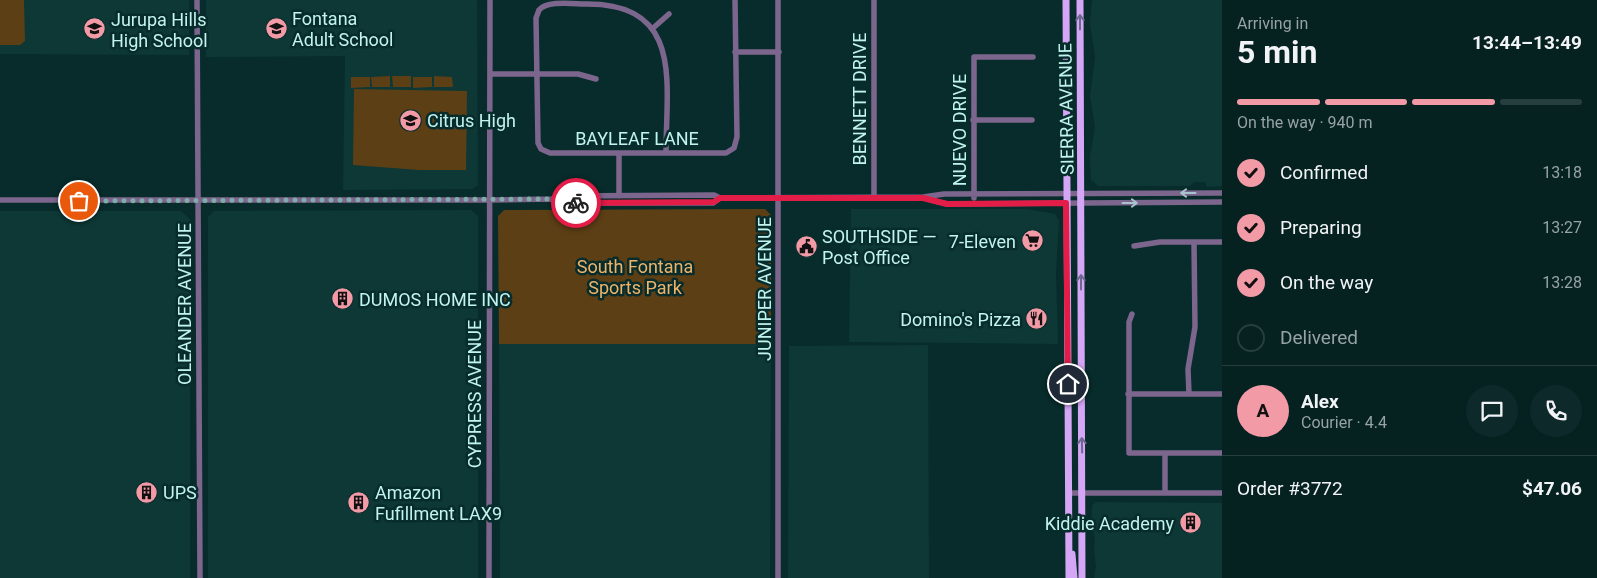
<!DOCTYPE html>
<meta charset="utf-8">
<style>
:root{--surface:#052120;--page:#0e2929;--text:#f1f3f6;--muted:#97a3a5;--line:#263e3e;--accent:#f39aa7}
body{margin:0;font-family:Roboto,sans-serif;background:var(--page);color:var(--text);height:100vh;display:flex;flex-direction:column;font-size:19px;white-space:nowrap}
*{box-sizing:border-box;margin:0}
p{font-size:16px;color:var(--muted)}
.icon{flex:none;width:28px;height:28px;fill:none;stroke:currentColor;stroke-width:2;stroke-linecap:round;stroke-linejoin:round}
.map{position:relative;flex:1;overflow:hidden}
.details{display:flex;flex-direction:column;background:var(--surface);width:375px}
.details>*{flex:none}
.pin{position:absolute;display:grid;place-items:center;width:42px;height:42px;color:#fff;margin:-21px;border:2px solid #fff;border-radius:50%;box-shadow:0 1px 5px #0007}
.courier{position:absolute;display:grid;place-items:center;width:50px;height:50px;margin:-25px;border:4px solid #e11d48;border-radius:50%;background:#fff;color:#222;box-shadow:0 1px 6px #0007}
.head em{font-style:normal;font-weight:700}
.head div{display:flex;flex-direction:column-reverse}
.head{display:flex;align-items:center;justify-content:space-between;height:85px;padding:0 15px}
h1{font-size:32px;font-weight:700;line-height:38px}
.bar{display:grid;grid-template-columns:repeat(4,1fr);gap:8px 5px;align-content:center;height:60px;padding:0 15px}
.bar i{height:6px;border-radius:4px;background:var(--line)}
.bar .active{background:var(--accent)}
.bar p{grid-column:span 4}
.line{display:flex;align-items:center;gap:12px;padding:0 15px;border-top:1px solid var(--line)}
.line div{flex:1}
.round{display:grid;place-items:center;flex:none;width:52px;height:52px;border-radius:26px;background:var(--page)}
ol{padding:0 15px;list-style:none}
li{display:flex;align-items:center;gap:15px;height:55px}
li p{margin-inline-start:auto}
li .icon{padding:5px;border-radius:50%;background:var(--accent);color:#111;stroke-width:4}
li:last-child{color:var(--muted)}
li i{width:28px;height:28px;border:2px solid var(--line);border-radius:50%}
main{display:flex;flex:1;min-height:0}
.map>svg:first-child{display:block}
</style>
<main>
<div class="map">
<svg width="1222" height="578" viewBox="0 0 1222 578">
<rect width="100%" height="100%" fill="#072c2b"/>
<path fill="#0d3836" d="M0 0H189V55L0 54Z
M206 0H477L478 185 473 189 343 190 345 56 206 57Z
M1092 0H1222V186L1207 187 1205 182H1194L1190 186H1098L1091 180 1090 157 1095 126 1090 96 1095 57 1090 24Z
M851 209H1027L1055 214 1059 221 1056 273 1058 344 849 342Z
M471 210 478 216V578H208V217L214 211Z
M181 211 190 219V578H0V211Z
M499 344H771L770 578H500Z
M928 345 929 578H788L789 346Z
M1096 502 1222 503V578H1094L1096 567 1094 550 1095 538 1091 525 1092 506Z"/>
<path fill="#5d3f15" d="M0 0H24L25 41 20 45H0Z
M390 76V87H372L371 77Z
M392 76H411V87H393Z
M434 76 452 77 453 87H434Z
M351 77H370V87L351 88Z
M413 77H432V87L413 88Z
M354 89 467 91 466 170H419L353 165Z
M765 209 771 215V344H499L498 216 504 210Z"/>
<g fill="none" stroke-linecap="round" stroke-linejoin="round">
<path stroke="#7d668d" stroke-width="5.5" d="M197 0 200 578
M778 0V578
M874 0V197
M652 29 669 14
M735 52H779
M490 74H578L596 79
M973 120H1032
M666 153C666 83 684 4 587 4 574 4 547 0 539 10L536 18 538 143 541 149 550 153H726L734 148 737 137 735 0
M619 196V153
M974 198V57H1033
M552 199 560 203H713L720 198
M927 199 947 204 1222 202
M0 200H491L552 199 562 196 714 195 720 198 923 197 944 194 1222 193
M1134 246 1160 242H1222
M1132 314 1129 322V453H1222
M1128 394H1222
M1189 394 1188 369 1195 327 1194 242
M1165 453V493
M1069 493H1222
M489 578 490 0"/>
<path stroke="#d5a5f6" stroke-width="7" d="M1066 0 1069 578
M1080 0 1082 578
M1072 554 1074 578"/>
</g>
<defs><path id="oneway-shaft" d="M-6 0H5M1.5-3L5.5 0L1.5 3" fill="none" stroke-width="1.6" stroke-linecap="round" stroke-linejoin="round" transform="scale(1.25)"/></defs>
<g stroke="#6e6890">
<use href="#oneway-shaft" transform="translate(1080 22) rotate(-90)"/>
<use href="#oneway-shaft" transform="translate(1081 282) rotate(-90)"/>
<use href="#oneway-shaft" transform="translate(1082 445) rotate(-91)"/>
</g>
<g stroke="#a9c2cd">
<use href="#oneway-shaft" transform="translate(1188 193) rotate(180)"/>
<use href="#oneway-shaft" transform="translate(1130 203)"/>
</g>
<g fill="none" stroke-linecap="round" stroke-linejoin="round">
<path stroke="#80adaa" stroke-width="5" stroke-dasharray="0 9" d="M79 201 552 199 560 203H576"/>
<path stroke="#e11d48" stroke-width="6" d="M576 203 714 202 720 198H923L947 204 1066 203 1068 384"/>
</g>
<defs>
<symbol id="school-disc" viewBox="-11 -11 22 22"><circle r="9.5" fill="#f39aa7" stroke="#072c2b"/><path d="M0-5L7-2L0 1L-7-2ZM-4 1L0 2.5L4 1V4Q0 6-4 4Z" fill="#111"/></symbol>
<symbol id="supermarket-disc" viewBox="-11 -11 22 22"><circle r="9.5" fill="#f39aa7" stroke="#072c2b"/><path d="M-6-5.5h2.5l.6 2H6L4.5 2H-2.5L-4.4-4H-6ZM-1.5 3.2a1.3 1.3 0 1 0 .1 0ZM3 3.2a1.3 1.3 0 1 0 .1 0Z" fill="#111"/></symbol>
<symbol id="civic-disc" viewBox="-11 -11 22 22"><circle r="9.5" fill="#f39aa7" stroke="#072c2b"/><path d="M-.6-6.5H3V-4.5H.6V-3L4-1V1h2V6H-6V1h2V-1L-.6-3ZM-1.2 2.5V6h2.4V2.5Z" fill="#111"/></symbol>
<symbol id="building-disc" viewBox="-11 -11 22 22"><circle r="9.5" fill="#f39aa7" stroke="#072c2b"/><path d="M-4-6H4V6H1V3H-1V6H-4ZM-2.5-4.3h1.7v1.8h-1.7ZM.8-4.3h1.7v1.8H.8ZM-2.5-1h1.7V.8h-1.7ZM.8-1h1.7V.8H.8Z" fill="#111"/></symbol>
<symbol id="restaurant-disc" viewBox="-11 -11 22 22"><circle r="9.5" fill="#f39aa7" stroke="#072c2b"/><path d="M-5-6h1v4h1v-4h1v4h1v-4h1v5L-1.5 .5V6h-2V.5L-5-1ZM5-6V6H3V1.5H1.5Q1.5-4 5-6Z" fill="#111"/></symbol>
</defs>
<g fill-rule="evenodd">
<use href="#school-disc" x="264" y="16" width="25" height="25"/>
<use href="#school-disc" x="82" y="16" width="25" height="25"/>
<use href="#school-disc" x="398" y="108" width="25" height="25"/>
<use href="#supermarket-disc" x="1020" y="228" width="25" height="25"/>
<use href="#civic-disc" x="794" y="234" width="25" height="25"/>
<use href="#building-disc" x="330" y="286" width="25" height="25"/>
<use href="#restaurant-disc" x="1024" y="306" width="25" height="25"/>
<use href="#building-disc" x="134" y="480" width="25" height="25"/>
<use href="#building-disc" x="346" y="490" width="25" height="25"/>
<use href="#building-disc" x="1178" y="510" width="25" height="25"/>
</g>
<g text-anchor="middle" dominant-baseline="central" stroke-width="5" stroke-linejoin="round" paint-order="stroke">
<g font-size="18" fill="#c1f3ef" stroke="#072c2b" text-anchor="start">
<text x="292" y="18">Fontana<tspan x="292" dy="21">Adult School</tspan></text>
<text x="111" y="19">Jurupa Hills<tspan x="111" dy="21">High School</tspan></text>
<text x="427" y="120">Citrus High</text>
<text x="822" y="236">SOUTHSIDE —<tspan x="822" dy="21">Post Office</tspan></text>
<text x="1016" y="241" text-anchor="end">7-Eleven</text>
<text x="359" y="299">DUMOS HOME INC</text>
<text x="1021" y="319" text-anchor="end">Domino's Pizza</text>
<text x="163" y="492">UPS</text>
<text x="375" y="492">Amazon<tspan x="375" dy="21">Fufillment LAX9</tspan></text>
<text x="1174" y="523" text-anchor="end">Kiddie Academy</text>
</g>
<g font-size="18" fill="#c1f3ef" stroke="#072c2b">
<text transform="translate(859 99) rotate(-90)">BENNETT DRIVE</text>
<text transform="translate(1066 109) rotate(-91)">SIERRA AVENUE</text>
<text transform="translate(959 130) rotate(-90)">NUEVO DRIVE</text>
<text x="637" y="138">BAYLEAF LANE</text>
<text transform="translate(764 289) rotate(-90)">JUNIPER AVENUE</text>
<text transform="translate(184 304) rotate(-90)">OLEANDER AVENUE</text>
<text transform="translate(474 394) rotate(-90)">CYPRESS AVENUE</text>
</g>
<g font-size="18" fill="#eeb36a" stroke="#072c2b">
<text x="635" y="266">South Fontana<tspan x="635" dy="21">Sports Park</tspan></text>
</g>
</g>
</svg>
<div class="pin" style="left:79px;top:201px;background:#ea580c"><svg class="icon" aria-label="bag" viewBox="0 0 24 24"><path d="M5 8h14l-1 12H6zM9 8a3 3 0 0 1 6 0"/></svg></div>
<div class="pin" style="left:1068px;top:384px;background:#1f2937"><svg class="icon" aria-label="home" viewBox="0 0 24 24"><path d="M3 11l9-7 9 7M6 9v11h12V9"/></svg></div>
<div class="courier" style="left:576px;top:203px"><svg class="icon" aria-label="bike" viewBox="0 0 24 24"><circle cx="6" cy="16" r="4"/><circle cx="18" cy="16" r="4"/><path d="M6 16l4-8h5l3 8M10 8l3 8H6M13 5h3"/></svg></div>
</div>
<section class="details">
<div class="head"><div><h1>5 min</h1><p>Arriving in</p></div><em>13:44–13:49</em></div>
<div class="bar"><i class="active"></i><i class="active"></i><i class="active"></i><i></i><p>On the way · 940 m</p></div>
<ol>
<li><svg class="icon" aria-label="check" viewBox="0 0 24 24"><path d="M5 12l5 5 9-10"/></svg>Confirmed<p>13:18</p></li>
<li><svg class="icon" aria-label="check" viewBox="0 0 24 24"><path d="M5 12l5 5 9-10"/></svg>Preparing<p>13:27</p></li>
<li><svg class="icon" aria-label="check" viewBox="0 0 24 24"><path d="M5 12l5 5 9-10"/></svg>On the way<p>13:28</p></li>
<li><i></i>Delivered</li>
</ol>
<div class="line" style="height:90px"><b class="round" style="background:var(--accent);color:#111">A</b><div><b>Alex</b><p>Courier · 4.4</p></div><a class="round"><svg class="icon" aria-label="chat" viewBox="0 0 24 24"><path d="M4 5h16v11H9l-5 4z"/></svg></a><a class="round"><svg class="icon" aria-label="phone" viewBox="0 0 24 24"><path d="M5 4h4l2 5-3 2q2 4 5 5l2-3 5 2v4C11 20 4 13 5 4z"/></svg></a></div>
<div class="line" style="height:65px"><div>Order #3772</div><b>$47.06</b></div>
</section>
</main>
